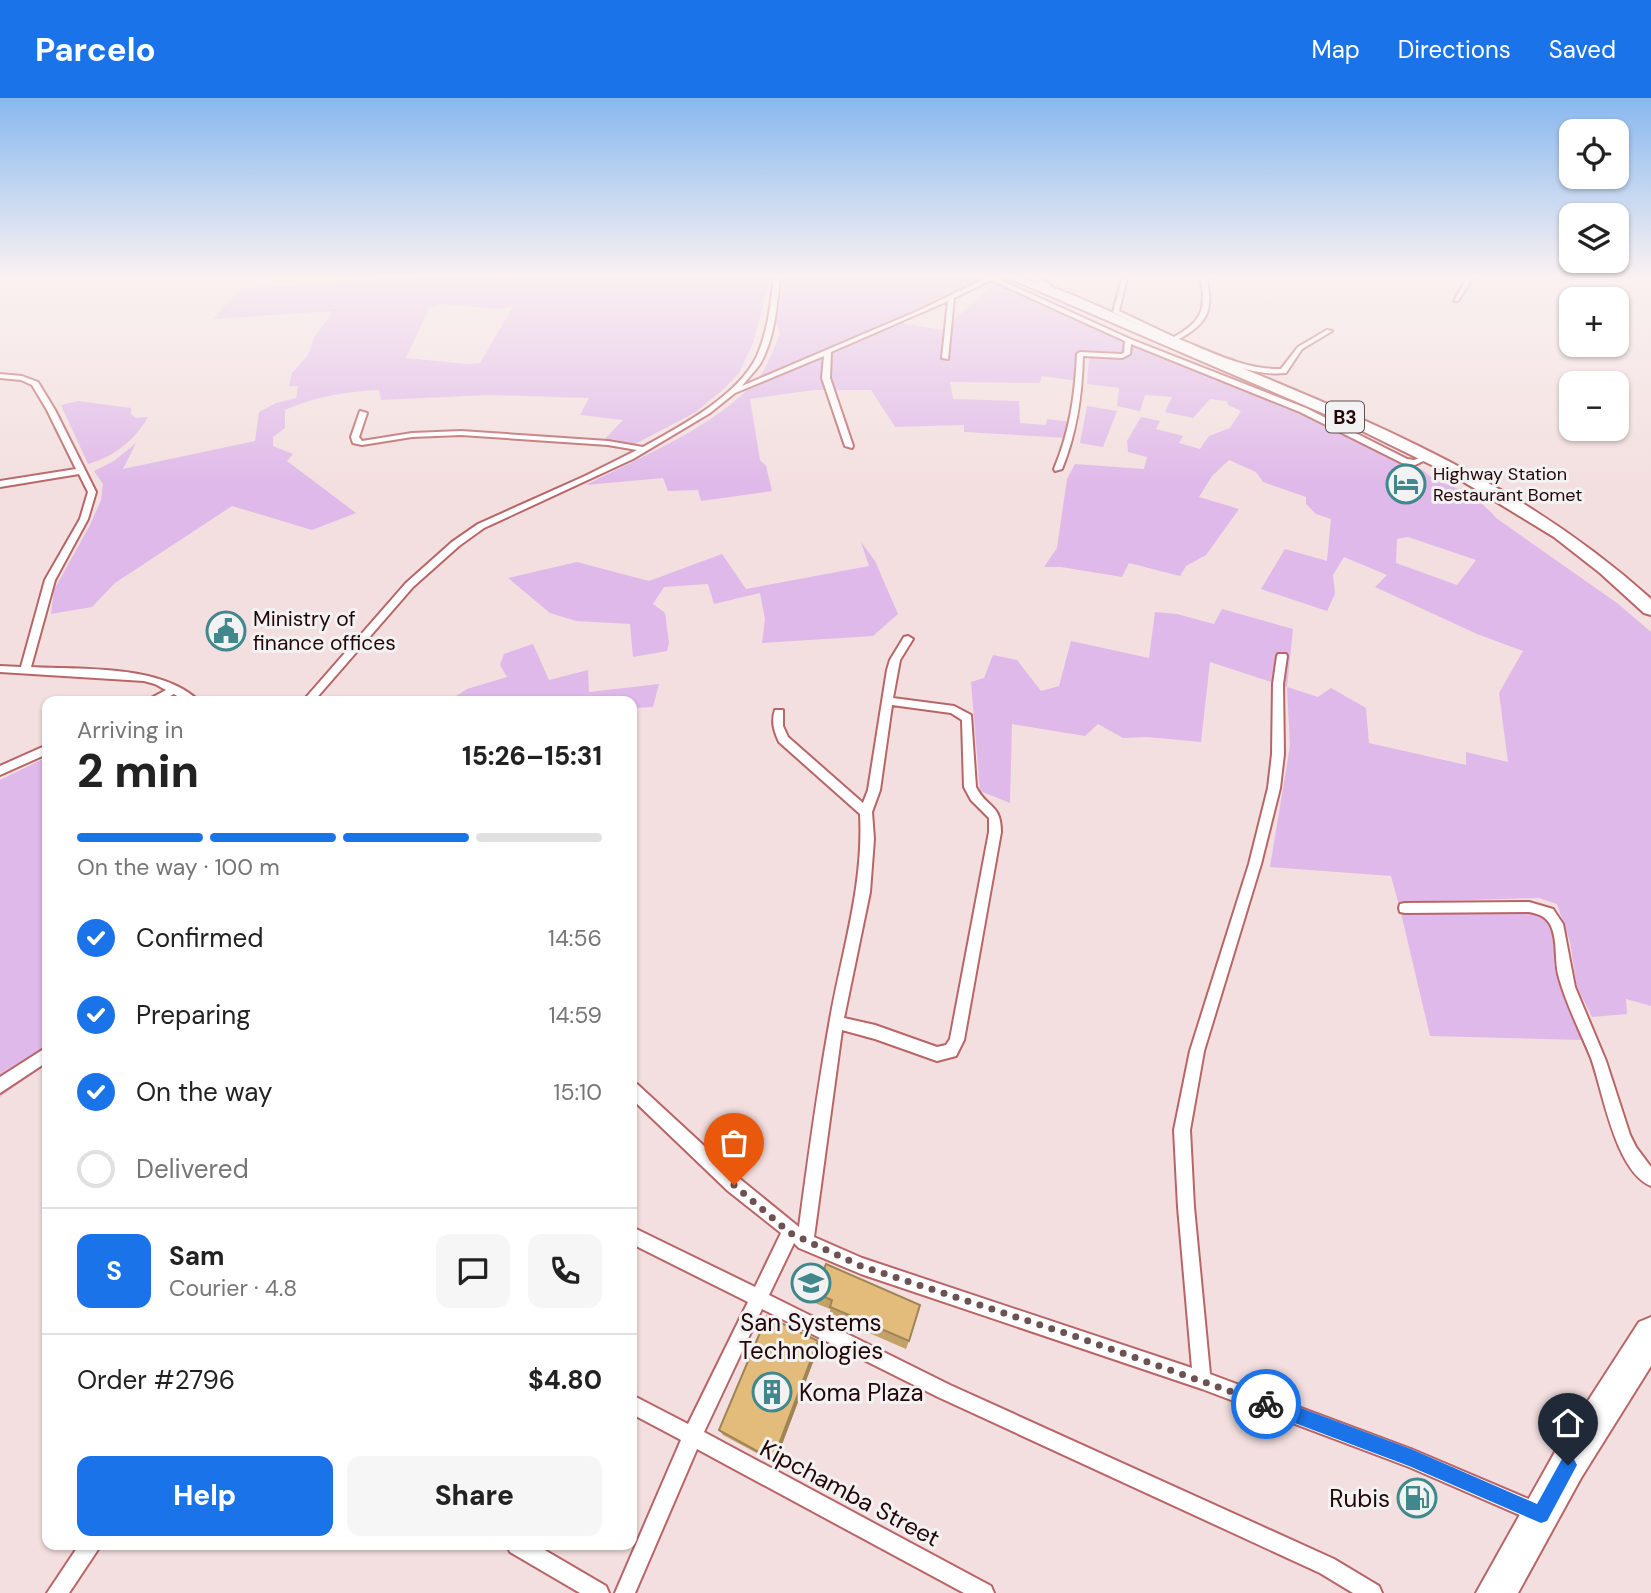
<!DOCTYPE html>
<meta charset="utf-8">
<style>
:root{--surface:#fff;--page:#f6f6f6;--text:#222;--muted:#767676;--line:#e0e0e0;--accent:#1a73e8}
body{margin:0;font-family:"DM Sans",sans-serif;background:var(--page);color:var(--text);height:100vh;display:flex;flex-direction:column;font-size:26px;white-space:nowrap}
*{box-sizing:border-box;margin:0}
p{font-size:23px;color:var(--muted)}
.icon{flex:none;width:38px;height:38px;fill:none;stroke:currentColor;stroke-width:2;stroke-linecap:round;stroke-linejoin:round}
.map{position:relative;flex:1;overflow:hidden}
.sheet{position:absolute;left:42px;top:598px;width:595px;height:854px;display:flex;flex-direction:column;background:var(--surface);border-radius:14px;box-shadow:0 2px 5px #0004}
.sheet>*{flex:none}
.fabs{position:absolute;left:1559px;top:21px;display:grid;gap:14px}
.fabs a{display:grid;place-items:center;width:70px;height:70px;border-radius:14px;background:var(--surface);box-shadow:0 2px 5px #0004;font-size:35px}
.pin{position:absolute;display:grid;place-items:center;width:60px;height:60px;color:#fff;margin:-72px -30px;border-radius:50% 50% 50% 0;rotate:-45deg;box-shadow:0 0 7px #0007}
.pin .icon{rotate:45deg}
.courier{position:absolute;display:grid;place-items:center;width:70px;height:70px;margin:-35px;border:5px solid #1a73e8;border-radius:50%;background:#fff;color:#222;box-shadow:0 2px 9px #0007}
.head em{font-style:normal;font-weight:800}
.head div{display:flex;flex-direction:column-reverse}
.head{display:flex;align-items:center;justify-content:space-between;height:119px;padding:0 35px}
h1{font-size:46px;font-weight:800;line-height:52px}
.bar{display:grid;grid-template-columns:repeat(4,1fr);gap:10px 7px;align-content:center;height:84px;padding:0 35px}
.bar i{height:9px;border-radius:5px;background:var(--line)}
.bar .selected{background:var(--accent)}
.bar p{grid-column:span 4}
.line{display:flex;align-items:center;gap:18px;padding:0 35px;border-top:2px solid var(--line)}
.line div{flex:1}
.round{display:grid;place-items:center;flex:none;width:74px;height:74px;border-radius:14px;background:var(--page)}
ol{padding:0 35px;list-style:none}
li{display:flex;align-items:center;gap:21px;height:77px}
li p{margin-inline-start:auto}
li .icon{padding:7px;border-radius:50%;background:var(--accent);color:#fff;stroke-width:4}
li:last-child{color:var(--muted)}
li i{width:38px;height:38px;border:4px solid var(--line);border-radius:50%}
.button{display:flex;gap:14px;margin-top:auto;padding:14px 35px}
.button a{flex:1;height:80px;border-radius:14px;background:var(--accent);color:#fff;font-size:28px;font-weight:800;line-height:80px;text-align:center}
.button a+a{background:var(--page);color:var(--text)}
header{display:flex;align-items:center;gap:42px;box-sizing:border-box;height:98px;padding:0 35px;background:var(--accent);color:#fff}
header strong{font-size:33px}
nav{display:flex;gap:38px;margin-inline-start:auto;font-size:24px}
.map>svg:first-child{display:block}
</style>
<header>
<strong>Parcelo</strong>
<nav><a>Map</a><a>Directions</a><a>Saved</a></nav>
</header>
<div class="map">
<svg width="1651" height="1495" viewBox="0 0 1651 1495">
<rect width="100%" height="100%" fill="#f3dfdf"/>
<path fill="#dfb9e9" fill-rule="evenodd" d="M429 178H771L753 245 739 275 726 289 696 314 635 346 604 342 623 322 580 317 589 300 488 297 381 302 379 292C345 294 316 298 285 312V330L273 339V348L293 356 287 363 356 415 312 432 232 408 115 485 92 509 51 516 54 492 90 427 101 402 103 386 94 373 114 363 136 345 123 371 255 343 259 314 276 305 296 300 298 288H289L292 275 308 257 315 238 333 213 213 221 240 191ZM444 206 496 211 513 209 480 265 467 266 406 260 429 210Z
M781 178H980L984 180 976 184 981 187 901 225 943 232 995 185 1125 242 1124 254 1079 252 1077 283 1042 278 1040 285 950 284 953 301 1019 303 1020 325 1046 327 1047 321 1071 324 1068 340 964 334V327L895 329 871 292H814L750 301 760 362 766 368 772 393 701 403 698 392 668 393 663 380 586 387C642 358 718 328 759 279 768 267 774 250 780 236L776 223 784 189 779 184Z
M1132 246 1325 324 1424 373C1436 385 1445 385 1459 391 1474 398 1486 408 1496 420L1617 505 1651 534V908L1626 901 1627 916 1592 919 1577 889 1570 844 1557 806 1539 800 1398 804 1391 778 1270 769 1290 648 1287 589 1210 564 1201 644 1147 639 1123 640 1098 626 1085 638 1012 626 1010 705 980 693 971 584 984 580 993 557 1017 562 1041 593 1059 588 1071 543 1149 560 1155 514 1177 516 1214 526 1222 511 1293 531 1287 589 1318 599 1331 590 1366 610 1369 645 1466 667V654L1508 664 1499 595 1523 553 1477 536 1375 489 1387 477 1344 459 1333 477 1335 496 1327 513 1261 491 1285 451 1327 463 1331 421 1316 416 1306 406V399L1263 384 1256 374 1229 362 1212 378 1199 399 1239 411 1206 457 1186 468 1180 478 1129 465 1122 479 1061 469H1044L1057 450 1067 381 1075 366 1144 371 1147 359 1128 354 1127 343 1141 319 1160 323 1156 331 1183 338 1179 345 1200 351 1209 338 1230 330 1241 313 1228 307 1227 303 1210 301 1193 320 1165 314 1172 299 1145 297 1140 313 1117 308 1119 290 1087 286 1089 260 1092 256 1126 259 1132 256ZM1408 439 1476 462 1457 487 1396 465 1397 441Z
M78 303 131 310V316L136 320 148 319C134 343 115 358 88 366L61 307Z
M1087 308 1117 313 1103 349 1080 345Z
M861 444 875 463 898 516 873 538 762 545 765 521 760 495 714 506 708 486 664 489 653 506 665 515 669 545 667 553 633 559 630 526 576 523 550 515 508 480 577 464 649 483 722 456 746 491 869 468Z
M533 546 549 582 588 572 589 594 659 586 653 609 632 610V604H447L467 591 507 579 500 567 504 556Z
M47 659V965L0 999V682Z
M1401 815H1534L1543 819 1550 828 1558 878 1583 942 1430 938Z"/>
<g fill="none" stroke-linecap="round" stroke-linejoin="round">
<defs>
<path id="street" d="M774 178H780C777 207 775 240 760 266 755 273 748 280 742 288L920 212 986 180 983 178H998L996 180 1130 241 1306 310 1407 361 1414 362 1430 356 1434 358 1415 367 1402 365 1300 314 1131 246 1130 256 1122 260 1083 258C1082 298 1077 334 1062 371L1055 373 1054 371C1070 333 1075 297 1077 256L1080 254 1121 256 1124 255 1125 243 991 182 954 200 948 261 942 260 948 203 831 254 830 280 853 348 852 350 845 348 822 280 824 258 735 295 710 315 633 361 484 430 459 448 413 489 313 604H302L406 485 452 444 478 426 585 378 637 352 608 347 461 337 412 339 362 347 353 345 351 339 360 313 367 315 359 339 362 343 412 335 461 333 608 343 643 349C681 328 738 298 757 258 768 233 771 205 774 178Z
M1027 178C1038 178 1052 184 1055 195L1050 196 1047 190Z
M1200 178H1206C1214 210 1209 225 1179 241 1211 254 1246 272 1281 271L1298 249 1327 232 1332 233 1302 251 1286 275C1249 279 1208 258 1174 244H1169L1168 242 1113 214 1122 181 1127 180 1119 213 1174 239C1203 223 1207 210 1200 178Z
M1468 178H1474L1458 203H1454Z
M0 276 22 278 38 284 55 312 96 394 88 421 55 482 31 569C83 572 162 566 200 604H186L174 596 159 604H144L166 592 155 586 144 583 0 574V568L21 569 45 482 80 421 88 394 79 376 0 389V383L76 371 47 312 32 287 21 282 0 280Z
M908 538 913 541 900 562 893 600 954 608 971 617 976 689C987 711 1001 705 1001 734L964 942 956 958 937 963 875 941 842 932 814 1139 862 1160 1192 1270 1178 1109 1174 1032 1190 953 1249 766 1268 690 1272 656 1273 586 1277 558 1278 556H1286L1287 558 1283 586 1284 656 1280 690 1261 766 1204 953 1190 1032 1194 1109 1210 1276 1411 1351 1545 1408 1548 1415 1545 1422 1538 1425 1409 1369 1202 1291 861 1176 799 1150 794 1145 769 1197 950 1287 1334 1461 1379 1488 1382 1495H1353L1320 1475 938 1299 762 1211 704 1334 991 1488 994 1495H964L697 1351 635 1495H615L681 1342 632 1316V1297L688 1326 748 1204 632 1146V1129L755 1189 781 1135 728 1093 632 1001V984L637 986 740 1081 799 1129C808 1061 817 994 829 927 841 856 864 789 860 716L779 644C774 633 771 624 775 612H783V628L788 639 863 705 868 692 887 572 890 562 904 539ZM892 607 951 615 962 622 964 689 971 702 989 720V734L950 941 946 947 937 949 875 927 844 920 870 794 874 741 872 714 880 692Z
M47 647V656L0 677V668Z
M1529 804 1553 811 1563 826 1575 889 1606 963 1630 1037 1636 1049 1651 1069V1088C1615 1073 1603 993 1591 960 1580 933 1567 908 1559 880 1554 864 1558 843 1551 828 1546 818 1539 816 1529 814L1405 815 1400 814 1399 810 1400 806 1405 805Z
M47 949V964L0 995V979Z
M79 1447H101L69 1495H47Z
M507 1447H536L606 1488 609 1495H580L510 1454Z"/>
<path id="highway" d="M1004 178C1041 178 1120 219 1157 235 1334 309 1506 370 1651 501V517L1644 515 1600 475 1554 439 1454 378 1348 326Z
M1651 1219V1268L1581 1380 1518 1495H1476L1555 1354 1639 1224Z"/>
</defs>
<use href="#street" stroke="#b96567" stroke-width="4"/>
<use href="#highway" stroke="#b96567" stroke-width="4"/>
<use href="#street" fill="#fff" fill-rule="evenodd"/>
<use href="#highway" fill="#fff" fill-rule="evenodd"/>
</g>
<path fill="#c3a26a" d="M826 1166 909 1243 906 1251 830 1218V1211L815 1205V1195Z
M818 1251 775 1365 723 1337 719 1332Z"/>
<path fill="#9f8456" d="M818 1243V1251L775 1365 773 1362Z"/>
<path fill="#e3bc7b" stroke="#9f8456" stroke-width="2" d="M826 1166 920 1207 909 1243 830 1209 832 1202 815 1195Z
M767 1218 818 1243 773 1362 719 1332Z"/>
<linearGradient id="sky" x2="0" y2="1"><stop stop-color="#88b8ef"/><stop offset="0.46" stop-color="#faf1f1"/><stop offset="1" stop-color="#faf1f1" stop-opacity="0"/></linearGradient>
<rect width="1651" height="387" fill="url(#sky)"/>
<path fill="#1a73e8" d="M1266 1297 1411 1351 1537 1406 1562 1361 1568 1358 1574 1361 1577 1367 1547 1423 1541 1425 1409 1368 1260 1312 1257 1306 1260 1300Z"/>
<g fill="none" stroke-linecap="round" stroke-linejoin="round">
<path stroke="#6d5253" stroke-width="7" stroke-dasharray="0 12.6" d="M734 1087 790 1135 861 1168 1077 1239 1266 1306"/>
</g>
<defs>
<symbol id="hotel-ring" viewBox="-11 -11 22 22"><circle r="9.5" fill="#f2f2f2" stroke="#40888b" stroke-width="1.5"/><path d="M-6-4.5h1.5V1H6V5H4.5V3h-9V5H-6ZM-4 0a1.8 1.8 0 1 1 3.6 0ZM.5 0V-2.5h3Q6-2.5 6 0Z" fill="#40888b"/></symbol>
<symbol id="civic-ring" viewBox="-11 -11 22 22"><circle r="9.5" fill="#f2f2f2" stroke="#40888b" stroke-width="1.5"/><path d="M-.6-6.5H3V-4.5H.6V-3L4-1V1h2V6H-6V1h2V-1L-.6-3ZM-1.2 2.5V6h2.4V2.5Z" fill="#40888b"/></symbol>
<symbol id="university-ring" viewBox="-11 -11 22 22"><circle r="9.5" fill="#f2f2f2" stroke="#40888b" stroke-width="1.5"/><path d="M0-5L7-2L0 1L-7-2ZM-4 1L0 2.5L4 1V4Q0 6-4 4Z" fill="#40888b"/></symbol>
<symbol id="building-ring" viewBox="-11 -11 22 22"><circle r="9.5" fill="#f2f2f2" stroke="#40888b" stroke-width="1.5"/><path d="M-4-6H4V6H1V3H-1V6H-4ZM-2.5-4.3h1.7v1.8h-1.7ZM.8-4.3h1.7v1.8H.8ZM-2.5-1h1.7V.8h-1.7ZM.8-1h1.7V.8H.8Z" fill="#40888b"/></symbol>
<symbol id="fuel-ring" viewBox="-11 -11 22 22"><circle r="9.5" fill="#f2f2f2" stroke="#40888b" stroke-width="1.5"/><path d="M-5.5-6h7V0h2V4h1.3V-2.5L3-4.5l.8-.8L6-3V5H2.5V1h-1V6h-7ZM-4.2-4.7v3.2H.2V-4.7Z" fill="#40888b"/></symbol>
</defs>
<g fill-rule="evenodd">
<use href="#hotel-ring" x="1384" y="364" width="44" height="44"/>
<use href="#civic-ring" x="204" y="511" width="44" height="44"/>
<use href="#university-ring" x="789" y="1163" width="44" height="44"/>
<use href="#building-ring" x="750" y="1272" width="44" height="44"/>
<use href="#fuel-ring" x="1395" y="1378" width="44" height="44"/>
</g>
<g text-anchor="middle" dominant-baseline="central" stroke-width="6" stroke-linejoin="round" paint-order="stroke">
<g font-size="18" fill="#250608" stroke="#f2f2f2" text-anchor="start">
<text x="1433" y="376">Highway Station<tspan x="1433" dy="21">Restaurant Bomet</tspan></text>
</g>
<rect fill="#f2f2f2" stroke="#624d4e" stroke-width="2" x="1326" y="303.5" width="38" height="31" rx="5"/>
<g font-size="19" font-weight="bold" fill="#250608">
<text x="1345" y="319">B3</text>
</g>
<g font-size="21" fill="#250608" stroke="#f2f2f2" text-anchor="start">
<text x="253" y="521">Ministry of<tspan x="253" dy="24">finance offices</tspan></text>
</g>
<g font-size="24" fill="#250608" stroke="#f2f2f2">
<text x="811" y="1224">San Systems<tspan x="811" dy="28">Technologies</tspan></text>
<text x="799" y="1294" text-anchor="start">Koma Plaza</text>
<text x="1390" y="1400" text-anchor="end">Rubis</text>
</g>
<g font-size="24" fill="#250608" stroke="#f2f2f2">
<text transform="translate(850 1395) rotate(28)">Kipchamba Street</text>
</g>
</g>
</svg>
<div class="fabs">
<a><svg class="icon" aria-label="locate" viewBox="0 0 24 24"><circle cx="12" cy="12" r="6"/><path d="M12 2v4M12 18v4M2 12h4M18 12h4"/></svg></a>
<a><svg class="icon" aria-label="layers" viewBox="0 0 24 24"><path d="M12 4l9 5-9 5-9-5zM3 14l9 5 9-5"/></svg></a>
<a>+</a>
<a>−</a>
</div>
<div class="pin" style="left:734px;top:1087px;background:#ea580c"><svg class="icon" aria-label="bag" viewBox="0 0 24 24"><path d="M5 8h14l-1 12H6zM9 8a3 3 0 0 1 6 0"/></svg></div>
<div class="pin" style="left:1568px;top:1367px;background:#1f2937"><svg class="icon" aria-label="home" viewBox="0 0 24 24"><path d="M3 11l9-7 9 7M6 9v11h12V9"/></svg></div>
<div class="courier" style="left:1266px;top:1306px"><svg class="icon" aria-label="bike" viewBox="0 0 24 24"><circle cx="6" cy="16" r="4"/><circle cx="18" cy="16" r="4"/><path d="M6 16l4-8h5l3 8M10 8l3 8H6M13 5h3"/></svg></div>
<section class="sheet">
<div class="head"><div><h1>2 min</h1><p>Arriving in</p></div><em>15:26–15:31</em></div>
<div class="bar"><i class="selected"></i><i class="selected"></i><i class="selected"></i><i></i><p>On the way · 100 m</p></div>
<ol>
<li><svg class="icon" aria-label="check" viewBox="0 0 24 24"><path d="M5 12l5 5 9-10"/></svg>Confirmed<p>14:56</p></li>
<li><svg class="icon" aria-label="check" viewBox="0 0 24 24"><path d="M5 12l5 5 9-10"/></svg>Preparing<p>14:59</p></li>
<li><svg class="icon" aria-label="check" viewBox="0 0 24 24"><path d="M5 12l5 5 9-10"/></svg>On the way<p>15:10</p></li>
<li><i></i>Delivered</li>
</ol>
<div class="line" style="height:126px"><b class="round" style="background:var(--accent);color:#fff">S</b><div><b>Sam</b><p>Courier · 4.8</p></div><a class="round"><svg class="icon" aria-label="chat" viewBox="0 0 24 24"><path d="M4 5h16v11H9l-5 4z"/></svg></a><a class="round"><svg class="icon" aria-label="phone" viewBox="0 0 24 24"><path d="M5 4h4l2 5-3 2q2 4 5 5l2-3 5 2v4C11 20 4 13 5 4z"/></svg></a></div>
<div class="line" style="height:91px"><div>Order #2796</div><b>$4.80</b></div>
<div class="button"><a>Help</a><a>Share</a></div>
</section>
</div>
